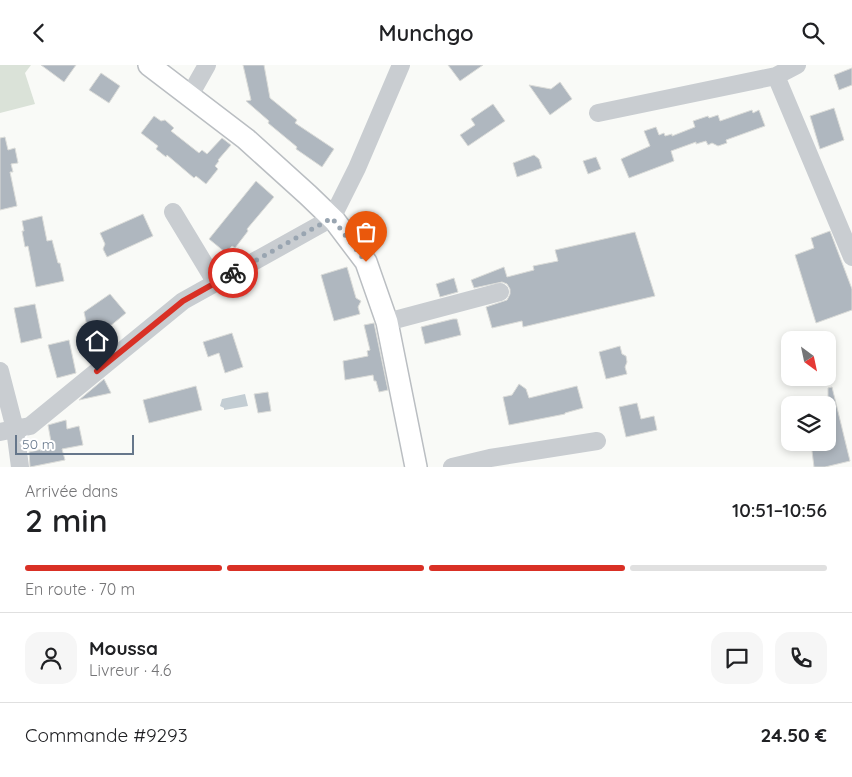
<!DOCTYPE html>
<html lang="fr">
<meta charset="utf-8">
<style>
:root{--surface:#fff;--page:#f6f6f6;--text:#202124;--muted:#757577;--line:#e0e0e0;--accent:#d93025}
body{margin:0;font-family:Quicksand,sans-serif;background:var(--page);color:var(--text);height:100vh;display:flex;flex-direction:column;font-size:19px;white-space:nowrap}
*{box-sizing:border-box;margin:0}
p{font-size:16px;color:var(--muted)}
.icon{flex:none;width:28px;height:28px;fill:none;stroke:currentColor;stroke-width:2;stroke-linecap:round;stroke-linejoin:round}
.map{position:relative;height:402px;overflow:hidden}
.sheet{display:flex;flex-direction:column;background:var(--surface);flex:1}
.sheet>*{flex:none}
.needle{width:32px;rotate:147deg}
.fabs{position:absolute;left:781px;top:266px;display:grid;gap:10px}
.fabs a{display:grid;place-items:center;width:55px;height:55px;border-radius:10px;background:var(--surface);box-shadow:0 2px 8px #0003;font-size:25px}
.scale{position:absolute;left:15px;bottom:12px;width:119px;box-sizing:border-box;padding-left:5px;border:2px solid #66778b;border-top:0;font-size:14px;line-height:18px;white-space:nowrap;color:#66778b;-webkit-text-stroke:4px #fff;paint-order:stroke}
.pin{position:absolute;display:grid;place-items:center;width:42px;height:42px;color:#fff;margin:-51px -21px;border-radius:50% 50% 50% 0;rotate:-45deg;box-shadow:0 0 5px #0007}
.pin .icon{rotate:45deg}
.courier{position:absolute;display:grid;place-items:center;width:50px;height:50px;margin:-25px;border:4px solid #d93025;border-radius:50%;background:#fff;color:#222;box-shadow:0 1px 6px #0007}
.overview em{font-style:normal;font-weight:600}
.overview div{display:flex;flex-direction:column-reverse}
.overview{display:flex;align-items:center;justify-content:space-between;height:85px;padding:0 25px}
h1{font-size:32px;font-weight:600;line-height:38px}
.bar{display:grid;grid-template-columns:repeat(4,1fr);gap:8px 5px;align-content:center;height:60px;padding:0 25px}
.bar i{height:6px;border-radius:4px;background:var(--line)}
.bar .selected{background:var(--accent)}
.bar p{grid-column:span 4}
.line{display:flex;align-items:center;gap:12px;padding:0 25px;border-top:1px solid var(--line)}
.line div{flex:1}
.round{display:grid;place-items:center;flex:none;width:52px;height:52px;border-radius:15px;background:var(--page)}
header{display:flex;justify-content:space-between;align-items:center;height:65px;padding:0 25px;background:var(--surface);font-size:22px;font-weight:600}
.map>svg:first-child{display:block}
</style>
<header><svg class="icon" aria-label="back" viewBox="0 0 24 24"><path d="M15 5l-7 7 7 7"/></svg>Munchgo<svg class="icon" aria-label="search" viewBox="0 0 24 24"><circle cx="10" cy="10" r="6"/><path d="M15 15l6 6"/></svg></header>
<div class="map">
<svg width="852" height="402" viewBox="0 0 852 402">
<rect width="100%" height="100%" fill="#f9faf7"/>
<path fill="#dae2d8" d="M0 0H31L25 8 35 39 0 48Z"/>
<path fill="#c3cdd3" d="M245 329 248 341 224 345V343L220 341 222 334Z"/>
<path fill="#afb7bf" stroke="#dbdcd9" d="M41 0H76L64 17Z
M243 0H264L270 33 297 55 295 58 334 84 322 102 296 84 297 82 268 58 269 56 246 36 251 35Z
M448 0H483L460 16Z
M852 3V20L839 25 834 10Z
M101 8 120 21 109 38 89 25Z
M560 17 572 34 550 50 529 20 551 24Z
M493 39 505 56 468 81 460 70 475 60 471 54Z
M834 43 844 75 820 84 810 51Z
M752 45 753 48 759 45 765 61 726 75 727 78 718 81 712 78 708 80 706 76 696 79V77L671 86 674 96 629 113 621 94 650 81 644 66 656 62 659 70 664 68 665 71 672 69V71L695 62 693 56 708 51 709 53 718 50 720 56Z
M154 51 161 56 165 55 174 63 171 66 199 88 202 85 207 89 222 73 231 80 218 95 219 96 215 101 218 104 206 119 196 111 194 113 167 90 166 92 156 84 158 81 141 68Z
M5 72 8 85 15 83 18 98 11 99 13 107H10L17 141 0 145V73Z
M534 90 539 94 542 103 517 112 513 98Z
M596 92 601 104 588 109 583 96Z
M256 116 274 132 247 164 248 166 235 183 232 181 226 188 209 174Z
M143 149 153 171 107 192 103 184 105 179 100 168Z
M42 151 47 176 52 175 58 198H60L64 216 36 222 28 181 25 182 22 166H24L22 156Z
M830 166 852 224V245L816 258 795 190 814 183 811 173Z
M635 167 655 231 523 262 522 256 492 263 486 242 507 235 510 229V224L507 219 502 217 474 223 471 215 504 202 507 212 534 205 533 201 558 196 555 185Z
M347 202 356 233 361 236 358 242 360 249 334 256 321 210Z
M454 213 458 227 440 232 436 219Z
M110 229 126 248 103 267 89 270 84 247Z
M35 239 42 273 21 278 14 243Z
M453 254H457L461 270 425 279 421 262Z
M374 258 388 325 379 327 376 316H374L373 310 345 315 343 296 368 291 367 286 370 285 364 260Z
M232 268 243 302 225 308 219 288 208 292 203 277Z
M69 275 76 308 57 313 48 280Z
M620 281 622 289 626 291 627 297 625 302 627 309 606 314 599 287Z
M104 314 111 328 79 335Z
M519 319 526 324 529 333 577 321 583 343 565 348V349L509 360 503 332 512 330Z
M196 321 202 345 149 358 143 335Z
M832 322 850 396 825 402H814L811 378H828V323Z
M268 327 271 346 258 348 254 329Z
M637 338 641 354 654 351 657 365 626 372 619 342Z
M66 355 67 364 79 361 83 380 62 384 65 395 30 402 29 387 52 382 48 360Z"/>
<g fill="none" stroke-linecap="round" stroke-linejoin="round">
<defs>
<path id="major" d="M149 0 246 74 308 130 335 156 366 197 387 257 416 402"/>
</defs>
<use href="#major" stroke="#babec2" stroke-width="24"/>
<path stroke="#c9cdd1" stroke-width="18" d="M776 11 852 192
M190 30 207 0
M598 48 776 11 797 0
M173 147 216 218
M387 257 500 227
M0 306 15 364 20 402
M0 367 30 361 183 236 332 153 357 103 401 0
M452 402 490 393 597 376"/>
<use href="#major" stroke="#fff" stroke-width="21"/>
</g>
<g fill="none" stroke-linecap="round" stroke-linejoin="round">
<path stroke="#99a5b1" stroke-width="5" stroke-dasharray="0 9" d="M233 208 332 153 366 197"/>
<path stroke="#d93025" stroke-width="6" d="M97 306 183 236 233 208"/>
</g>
</svg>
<div class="fabs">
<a><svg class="needle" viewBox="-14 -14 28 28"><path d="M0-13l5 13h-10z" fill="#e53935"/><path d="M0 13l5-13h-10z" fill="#757577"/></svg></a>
<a><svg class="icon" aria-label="layers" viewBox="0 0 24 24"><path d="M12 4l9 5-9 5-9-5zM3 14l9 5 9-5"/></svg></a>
</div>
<div class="scale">50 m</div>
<div class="pin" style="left:366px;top:197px;background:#ea580c"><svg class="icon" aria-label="bag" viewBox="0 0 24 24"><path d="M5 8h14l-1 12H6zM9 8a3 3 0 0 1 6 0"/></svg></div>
<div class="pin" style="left:97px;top:306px;background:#1f2937"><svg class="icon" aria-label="home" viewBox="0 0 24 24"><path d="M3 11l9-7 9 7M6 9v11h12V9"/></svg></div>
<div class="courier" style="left:233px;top:208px"><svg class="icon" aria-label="bike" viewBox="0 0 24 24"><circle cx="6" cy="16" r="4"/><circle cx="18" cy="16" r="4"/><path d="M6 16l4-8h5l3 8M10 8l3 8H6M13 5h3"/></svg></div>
</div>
<section class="sheet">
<div class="overview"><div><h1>2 min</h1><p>Arrivée dans</p></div><em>10:51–10:56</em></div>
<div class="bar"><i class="selected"></i><i class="selected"></i><i class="selected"></i><i></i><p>En route · 70 m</p></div>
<div class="line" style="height:90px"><a class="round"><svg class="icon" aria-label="person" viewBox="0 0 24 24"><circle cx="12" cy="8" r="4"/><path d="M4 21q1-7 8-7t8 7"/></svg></a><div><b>Moussa</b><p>Livreur · 4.6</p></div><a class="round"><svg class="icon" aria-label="chat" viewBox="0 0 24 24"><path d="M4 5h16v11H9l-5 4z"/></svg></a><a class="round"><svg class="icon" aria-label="phone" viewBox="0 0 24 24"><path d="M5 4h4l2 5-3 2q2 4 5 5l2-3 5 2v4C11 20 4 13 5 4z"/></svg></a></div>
<div class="line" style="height:65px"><div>Commande #9293</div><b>24.50 €</b></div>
</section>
